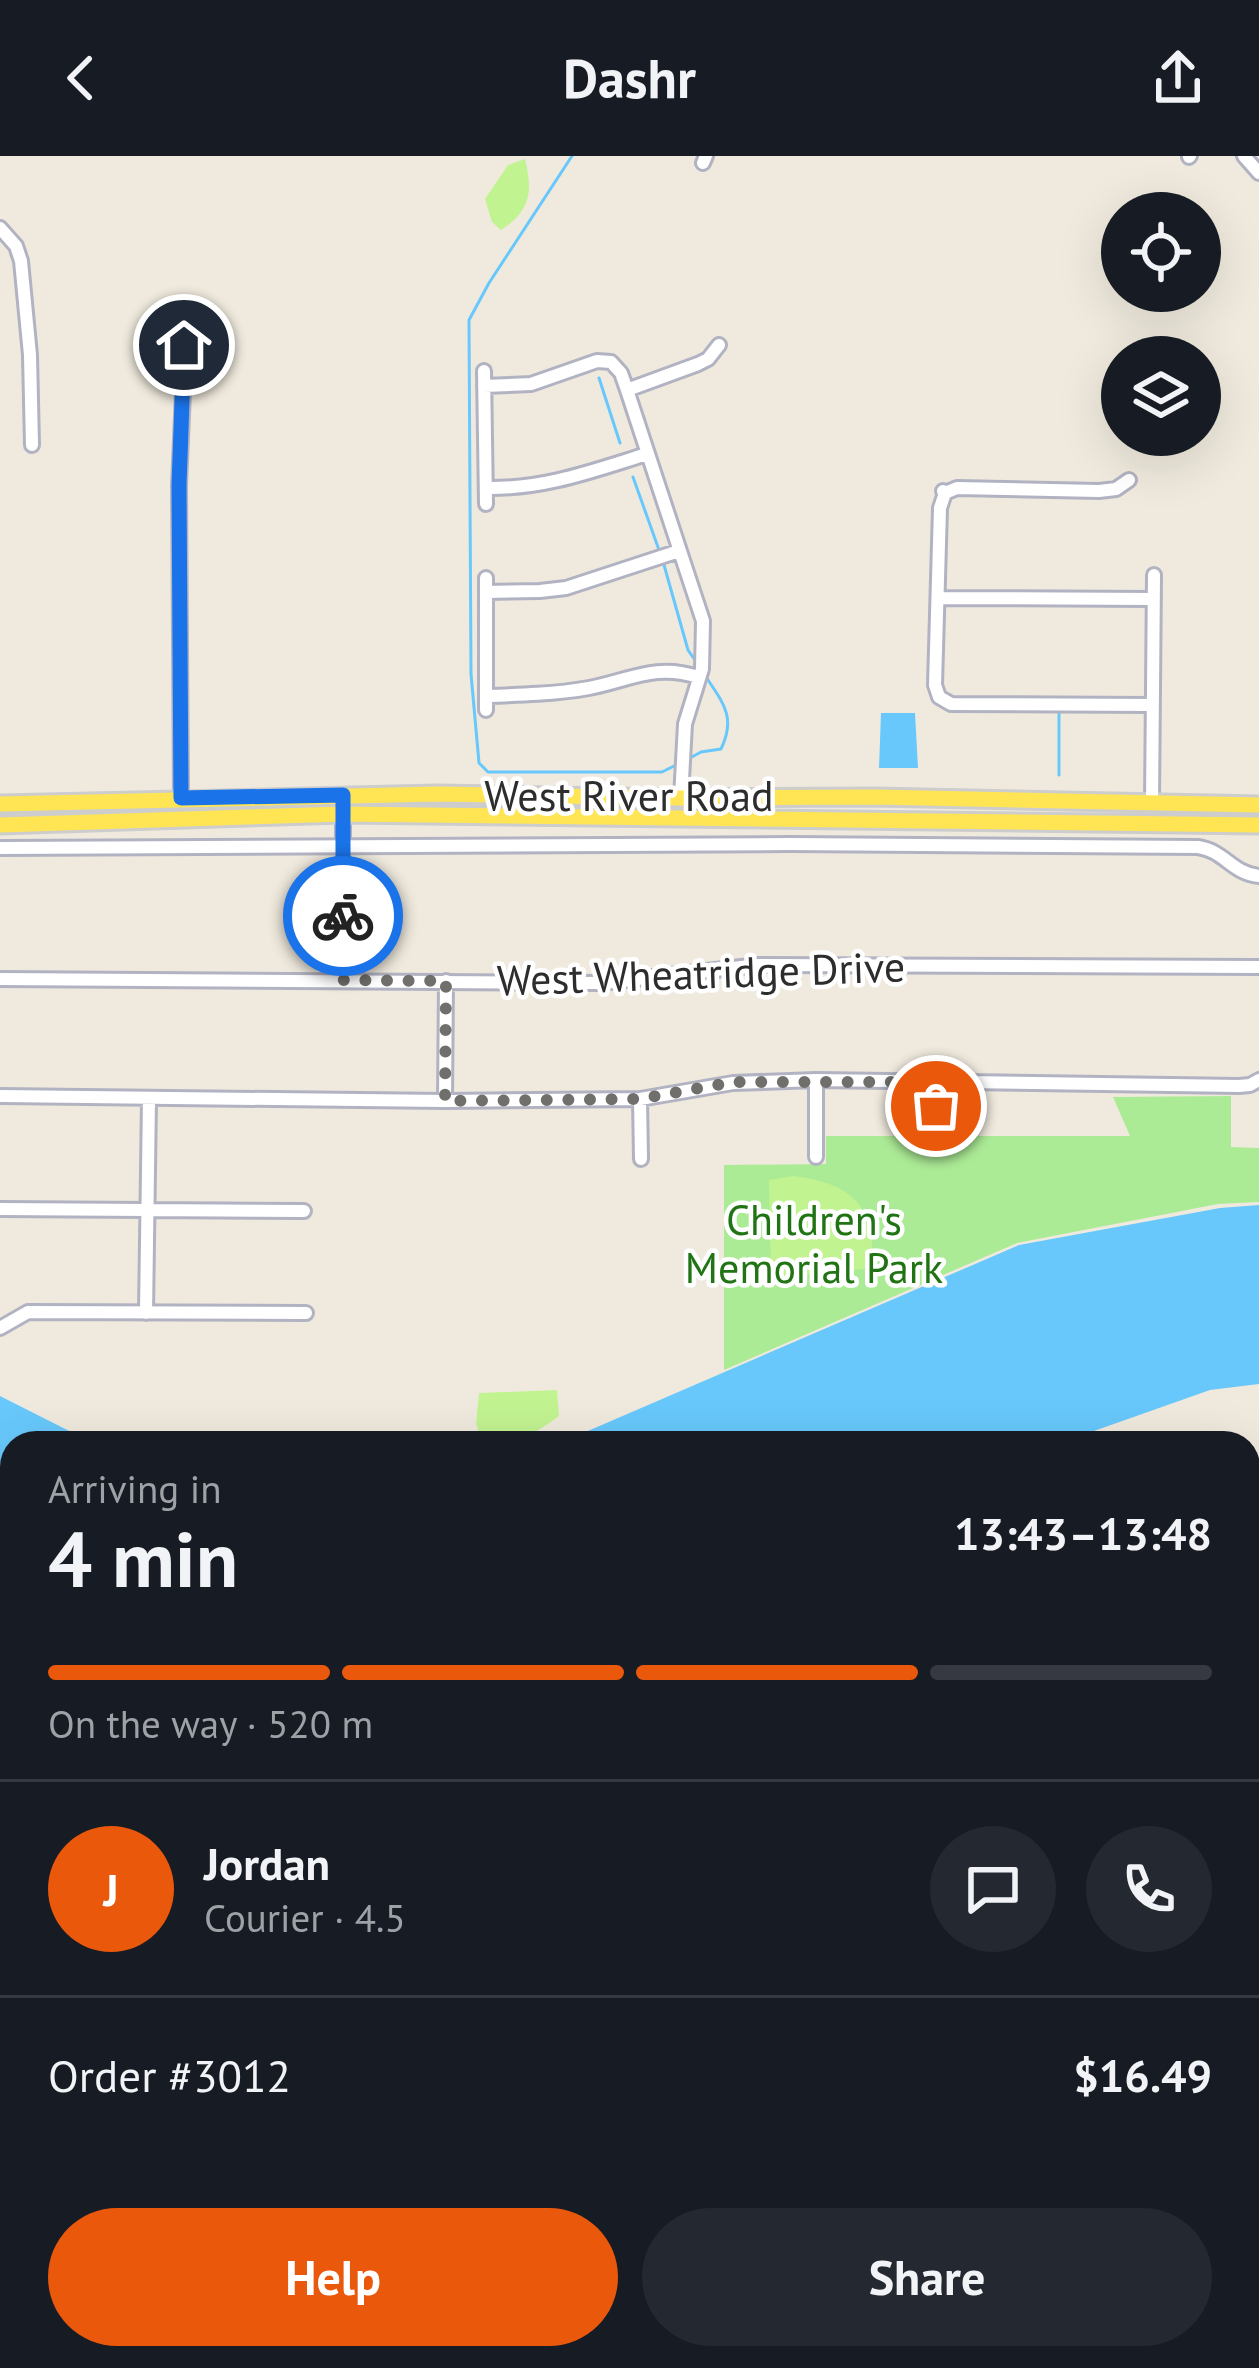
<!DOCTYPE html>
<meta charset="utf-8">
<style>
:root{--surface:#171b24;--page:#242831;--text:#f1f3f6;--muted:#9ea1a6;--line:#363941;--accent:#ea580c}
body{margin:0;font-family:"PT Sans",sans-serif;background:var(--page);color:var(--text);height:100vh;display:flex;flex-direction:column;font-size:45px;white-space:nowrap}
*{box-sizing:border-box;margin:0}
p{font-size:39px;color:var(--muted)}
.icon{flex:none;width:66px;height:66px;fill:none;stroke:currentColor;stroke-width:2;stroke-linecap:round;stroke-linejoin:round}
.map{position:relative;flex:1;overflow:hidden}
.side{position:absolute;left:0px;top:1275px;width:1260px;height:939px;display:flex;flex-direction:column;background:var(--surface);border-radius:36px 36px 0 0;box-shadow:0 12px 48px #0002}
.side>*{flex:none}
.tools{position:absolute;left:1101px;top:36px;display:grid;gap:24px}
.tools a{display:grid;place-items:center;width:120px;height:120px;border-radius:50%;background:var(--surface);box-shadow:0 12px 48px #0002;font-size:60px}
.pin{position:absolute;display:grid;place-items:center;width:102px;height:102px;color:#fff;margin:-51px;border:6px solid #fff;border-radius:50%;box-shadow:0 3px 12px #0007}
.courier{position:absolute;display:grid;place-items:center;width:120px;height:120px;margin:-60px;border:9px solid #1a73e8;border-radius:50%;background:#fff;color:#222;box-shadow:0 3px 15px #0007}
.summary em{font-style:normal;font-weight:700}
.summary div{display:flex;flex-direction:column-reverse}
.summary{display:flex;align-items:center;justify-content:space-between;height:204px;padding:0 48px}
h1{font-size:78px;font-weight:700;line-height:90px}
.bar{display:grid;grid-template-columns:repeat(4,1fr);gap:18px 12px;align-content:center;height:144px;padding:0 48px}
.bar i{height:15px;border-radius:9px;background:var(--line)}
.bar .active{background:var(--accent)}
.bar p{grid-column:span 4}
.line{display:flex;align-items:center;gap:30px;padding:0 48px;border-top:3px solid var(--line)}
.line div{flex:1}
.round{display:grid;place-items:center;flex:none;width:126px;height:126px;border-radius:63px;background:var(--page)}
.button{display:flex;gap:24px;margin-top:auto;padding:24px 48px}
.button a{flex:1;height:138px;border-radius:72px;background:var(--accent);color:#fff;font-size:48px;font-weight:700;line-height:138px;text-align:center}
.button a+a{background:var(--page);color:var(--text)}
header{display:flex;justify-content:space-between;align-items:center;height:156px;padding:0 48px;background:var(--surface);font-size:54px;font-weight:700}
.map>svg:first-child{display:block}
</style>
<header><svg class="icon" aria-label="back" viewBox="0 0 24 24"><path d="M15 5l-7 7 7 7"/></svg>Dashr<svg class="icon" aria-label="share" viewBox="0 0 24 24"><path d="M12 15V3M7 8l5-5 5 5M5 13v7h14v-7"/></svg></header>
<div class="map">
<svg width="1259" height="2212" viewBox="0 0 1259 2212">
<rect width="100%" height="100%" fill="#f0eade"/>
<path fill="#aceb96" d="M1231 940V991L1259 992V1046L1218 1048 1017 1087 724 1214V1009L826 1008V980H1130L1113 941Z"/>
<path fill="#c2f391" d="M525 3C533 35 531 55 501 74L492 66 485 43 508 9Z
M793 1020C854 1028 874 1049 873 1112L778 1121 771 1115 769 1024Z
M557 1234 559 1260C535 1279 514 1287 483 1287L476 1268 479 1237Z"/>
<path fill="#68c8fb" d="M881 557H915L918 612H879Z
M1259 1049V1228L1210 1234 1060 1287H560L1019 1089 1220 1052Z
M0 1240 93 1287H12V1431L0 1425Z"/>
<g fill="none" stroke-linecap="round" stroke-linejoin="round">
<path stroke="#68c8fb" stroke-width="3" d="M572 0 489 127 469 164 471 518 479 607 488 616H662L674 610
M599 222 620 287
M633 321 659 394
M664 409 688 494 697 507
M690 602 701 596 721 593C736 562 724 548 706 521
M1059 619V557"/>
<defs>
<path id="minor" d="M1244 0 1259 17
M1189 1 1190 0
M703 7 706 0
M0 72 16 90 21 105 30 199 32 289
M611 206 621 217 627 234 703 465 702 513 685 568 681 642
M484 215 486 348
M484 230 531 228 597 205 611 206
M627 234 698 208 708 203 719 189
M486 332C545 333 592 315 647 298
M943 335 945 337 957 332 1099 335 1116 333 1129 324
M486 422V554
M486 436 540 435 566 432 679 395
M939 442 1153 443
M486 540C520 539 555 538 589 532 630 524 656 507 698 521
M939 541 951 548 1151 549
M939 541 935 529 940 352 945 337
M343 639V824
M181 642 179 329 185 189 199 167
M1152 646 1154 419
M0 692 790 688 1198 691C1225 695 1231 717 1259 720
M0 823 601 827 759 809 1259 811
M816 924V1001
M0 940 445 945 640 943 733 927 816 924 1239 930 1250 929 1259 924
M640 943 641 1003
M445 945 446 825
M936 974 937 926
M0 1053 304 1055
M146 1157 149 943
M0 1172 28 1156 306 1157
M1248 1407 1259 1404
M0 1490H12
M0 1607H12
M0 1722H12
M1248 1822H1259
M5 1900V1841L12 1832
M0 2098H12
M121 2202V2212
M259 2202V2212
M773 2212 776 2202"/>
<path id="major" d="M0 648 438 638 681 642 876 641 1259 649
M0 669 343 658 1259 669"/>
</defs>
<use href="#minor" stroke="#b2b3c2" stroke-width="18"/>
<use href="#major" stroke="#cdcdcd" stroke-width="21"/>
<use href="#minor" stroke="#fff" stroke-width="12"/>
<use href="#major" stroke="#ffe554" stroke-width="15"/>
</g>
<g fill="none" stroke-linecap="round" stroke-linejoin="round">
<path stroke="#716f6b" stroke-width="12" stroke-dasharray="0 21.6" d="M343 760V824L446 825 445 945 640 943 733 926H937L936 950"/>
<path stroke="#1a73e8" stroke-width="15" d="M184 189 179 329 181 642 343 639V760"/>
</g>
<g text-anchor="middle" dominant-baseline="central" stroke-width="9" stroke-linejoin="round" paint-order="stroke">
<g font-size="42" fill="#2d2d2d" stroke="#fff">
<text x="629" y="639">West River Road</text>
<text transform="translate(701 817) rotate(-2)">West Wheatridge Drive</text>
</g>
<g font-size="42" fill="#207413" stroke="#fff">
<text x="814" y="1063">Children's<tspan x="814" dy="48">Memorial Park</tspan></text>
</g>
</g>
</svg>
<div class="tools">
<a><svg class="icon" aria-label="locate" viewBox="0 0 24 24"><circle cx="12" cy="12" r="6"/><path d="M12 2v4M12 18v4M2 12h4M18 12h4"/></svg></a>
<a><svg class="icon" aria-label="layers" viewBox="0 0 24 24"><path d="M12 4l9 5-9 5-9-5zM3 14l9 5 9-5"/></svg></a>
</div>
<div class="pin" style="left:936px;top:950px;background:#ea580c"><svg class="icon" aria-label="bag" viewBox="0 0 24 24"><path d="M5 8h14l-1 12H6zM9 8a3 3 0 0 1 6 0"/></svg></div>
<div class="pin" style="left:184px;top:189px;background:#1f2937"><svg class="icon" aria-label="home" viewBox="0 0 24 24"><path d="M3 11l9-7 9 7M6 9v11h12V9"/></svg></div>
<div class="courier" style="left:343px;top:760px"><svg class="icon" aria-label="bike" viewBox="0 0 24 24"><circle cx="6" cy="16" r="4"/><circle cx="18" cy="16" r="4"/><path d="M6 16l4-8h5l3 8M10 8l3 8H6M13 5h3"/></svg></div>
<section class="side">
<div class="summary"><div><h1>4 min</h1><p>Arriving in</p></div><em>13:43–13:48</em></div>
<div class="bar"><i class="active"></i><i class="active"></i><i class="active"></i><i></i><p>On the way · 520 m</p></div>
<div class="line" style="height:216px"><b class="round" style="background:var(--accent);color:#fff">J</b><div><b>Jordan</b><p>Courier · 4.5</p></div><a class="round"><svg class="icon" aria-label="chat" viewBox="0 0 24 24"><path d="M4 5h16v11H9l-5 4z"/></svg></a><a class="round"><svg class="icon" aria-label="phone" viewBox="0 0 24 24"><path d="M5 4h4l2 5-3 2q2 4 5 5l2-3 5 2v4C11 20 4 13 5 4z"/></svg></a></div>
<div class="line" style="height:156px"><div>Order #3012</div><b>$16.49</b></div>
<div class="button"><a>Help</a><a>Share</a></div>
</section>
</div>
